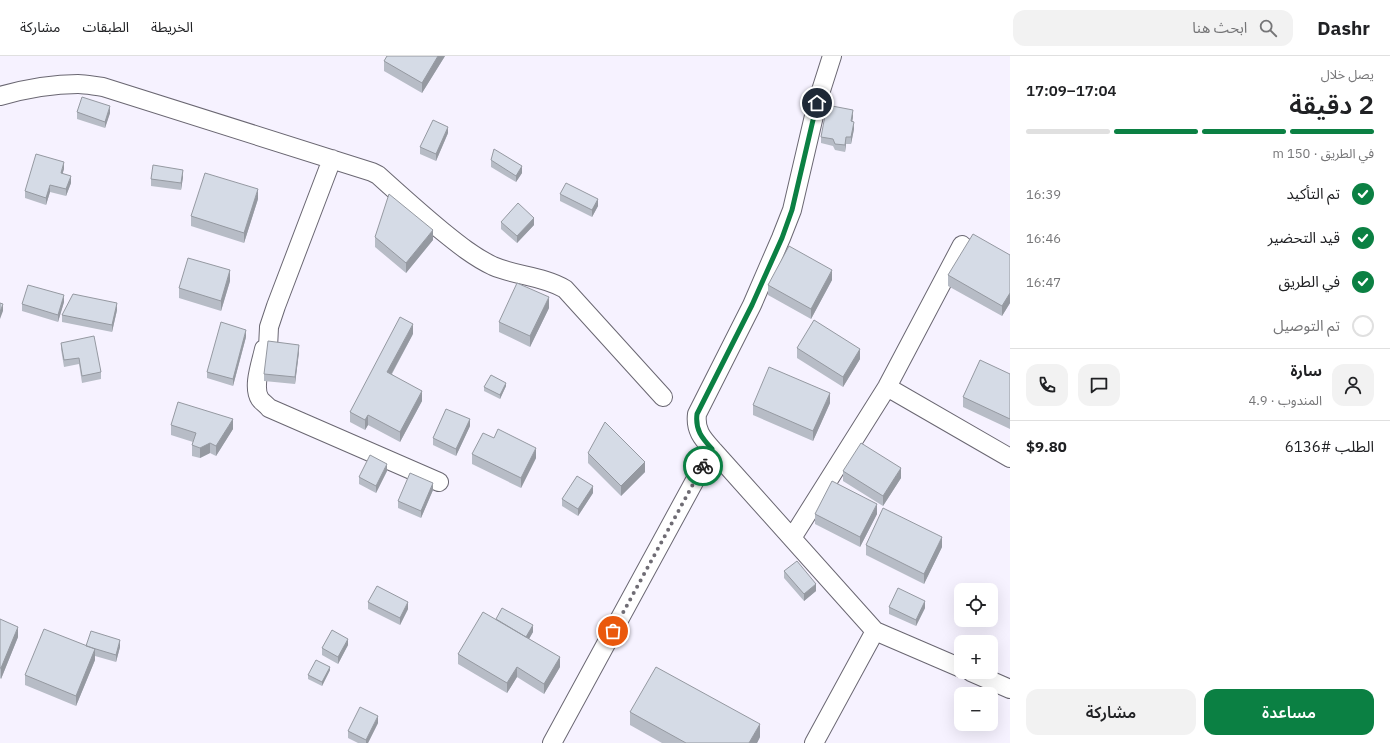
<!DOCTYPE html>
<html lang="ar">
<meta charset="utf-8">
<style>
:root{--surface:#fff;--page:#f2f2f2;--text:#202124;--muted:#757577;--line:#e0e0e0;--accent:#0b8043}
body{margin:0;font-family:"IBM Plex Sans","Noto Sans Arabic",sans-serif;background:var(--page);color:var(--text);direction:rtl;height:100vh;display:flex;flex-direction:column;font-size:15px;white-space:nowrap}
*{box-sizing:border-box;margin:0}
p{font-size:13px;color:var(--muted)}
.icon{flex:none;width:22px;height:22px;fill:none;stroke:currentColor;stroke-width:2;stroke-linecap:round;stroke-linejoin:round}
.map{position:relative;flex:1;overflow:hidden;direction:ltr}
.panel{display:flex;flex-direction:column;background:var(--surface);width:380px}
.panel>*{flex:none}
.controls{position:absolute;left:954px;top:527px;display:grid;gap:8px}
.controls a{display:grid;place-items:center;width:44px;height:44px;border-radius:8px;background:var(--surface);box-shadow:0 4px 16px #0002;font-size:20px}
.pin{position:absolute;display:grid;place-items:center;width:34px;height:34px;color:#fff;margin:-17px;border:2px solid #fff;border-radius:50%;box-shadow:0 1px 4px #0007}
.courier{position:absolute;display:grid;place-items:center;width:40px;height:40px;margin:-20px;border:3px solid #0b8043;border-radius:50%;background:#fff;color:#222;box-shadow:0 1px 5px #0007}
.summary em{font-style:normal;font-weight:600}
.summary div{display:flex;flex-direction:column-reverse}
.summary{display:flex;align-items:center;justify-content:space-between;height:68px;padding:0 16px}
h1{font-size:26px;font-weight:600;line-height:30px}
.bar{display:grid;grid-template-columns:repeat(4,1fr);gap:6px 4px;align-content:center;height:48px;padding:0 16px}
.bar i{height:5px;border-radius:3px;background:var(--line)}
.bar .current{background:var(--accent)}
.bar p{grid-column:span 4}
.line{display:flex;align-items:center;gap:10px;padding:0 16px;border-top:1px solid var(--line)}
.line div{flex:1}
.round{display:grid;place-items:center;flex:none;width:42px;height:42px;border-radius:12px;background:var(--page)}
ol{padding:0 16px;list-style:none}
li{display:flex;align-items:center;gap:12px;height:44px}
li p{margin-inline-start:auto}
li .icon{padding:4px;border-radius:50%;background:var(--accent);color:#fff;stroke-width:4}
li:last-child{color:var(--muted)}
li i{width:22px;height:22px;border:2px solid var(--line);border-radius:50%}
.cta{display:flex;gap:8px;margin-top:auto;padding:8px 16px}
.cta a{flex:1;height:46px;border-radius:12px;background:var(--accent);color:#fff;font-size:16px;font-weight:600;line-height:46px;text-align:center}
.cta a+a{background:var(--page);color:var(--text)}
header{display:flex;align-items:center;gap:24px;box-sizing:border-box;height:56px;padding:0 20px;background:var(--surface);border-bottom:1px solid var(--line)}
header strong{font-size:19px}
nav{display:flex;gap:22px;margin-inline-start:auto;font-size:14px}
.search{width:280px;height:36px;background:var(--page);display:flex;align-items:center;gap:10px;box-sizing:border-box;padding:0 14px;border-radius:12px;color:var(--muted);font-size:15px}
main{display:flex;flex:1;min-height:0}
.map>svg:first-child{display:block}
</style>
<header>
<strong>Dashr</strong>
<div class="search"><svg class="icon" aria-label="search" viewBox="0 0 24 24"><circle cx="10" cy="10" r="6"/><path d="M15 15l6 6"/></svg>ابحث هنا</div>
<nav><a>الخريطة</a><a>الطبقات</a><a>مشاركة</a></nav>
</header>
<main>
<section class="panel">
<div class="summary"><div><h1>2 دقيقة</h1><p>يصل خلال</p></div><em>17:04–17:09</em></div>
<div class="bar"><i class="current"></i><i class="current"></i><i class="current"></i><i></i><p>في الطريق · 150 m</p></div>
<ol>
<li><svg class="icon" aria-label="check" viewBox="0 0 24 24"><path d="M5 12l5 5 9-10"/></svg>تم التأكيد<p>16:39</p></li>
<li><svg class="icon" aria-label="check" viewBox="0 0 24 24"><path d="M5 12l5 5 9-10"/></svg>قيد التحضير<p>16:46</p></li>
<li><svg class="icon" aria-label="check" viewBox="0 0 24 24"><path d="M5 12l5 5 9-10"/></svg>في الطريق<p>16:47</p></li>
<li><i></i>تم التوصيل</li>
</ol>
<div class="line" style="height:72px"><a class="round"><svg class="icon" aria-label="person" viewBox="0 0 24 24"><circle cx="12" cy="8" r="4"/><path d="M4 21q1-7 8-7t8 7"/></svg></a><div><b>سارة</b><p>المندوب · 4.9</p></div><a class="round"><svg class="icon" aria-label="chat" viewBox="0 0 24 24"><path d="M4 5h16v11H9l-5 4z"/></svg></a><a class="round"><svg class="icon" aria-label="phone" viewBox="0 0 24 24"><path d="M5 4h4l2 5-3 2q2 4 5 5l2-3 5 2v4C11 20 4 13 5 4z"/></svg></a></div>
<div class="line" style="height:52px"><div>الطلب #6136</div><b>$9.80</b></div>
<div class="cta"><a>مساعدة</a><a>مشاركة</a></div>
</section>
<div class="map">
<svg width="1010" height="687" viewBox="0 0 1010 687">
<rect width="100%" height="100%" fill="#f6f2ff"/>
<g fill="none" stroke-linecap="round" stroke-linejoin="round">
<defs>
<path id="minor" d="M832 0 817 47 792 154 781 182 752 249 697 358C695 374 702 382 712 393L875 575 961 612
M0 40C25 33 52 28 78 28 86 28 94 30 103 31L372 116 378 119C399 138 420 157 442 175 458 188 474 201 493 210 516 220 543 220 565 233L663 341
M332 103 276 250 269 271 268 292 264 293C261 307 252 331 260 343 262 346 267 349 269 352L439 426
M887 331 1010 402
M792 482 887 331 962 189
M971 616 1010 633
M552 687 712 393
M814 687 875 575"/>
</defs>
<use href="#minor" stroke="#6a6772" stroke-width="20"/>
<use href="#minor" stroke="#fff" stroke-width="18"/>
</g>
<path fill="#b7bcc6" d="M387 0H445L422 37 384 15V5Z
M77 56 110 57 105 72 77 63Z
M853 61 852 66 854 73 851 88H846L845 96 835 94 833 90 821 87V81Z
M448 77 436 105 420 98V91Z
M491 104 522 117 516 126 491 111Z
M64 113 62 117 71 127 66 140 50 136 46 149 25 142V135Z
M183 121 181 134 151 130V123Z
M560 138 598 150 592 161 560 145Z
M258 143 244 187 191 170V160Z
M501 166 534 169 517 187 501 173Z
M375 181 433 184 406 217 375 191Z
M1010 199V247L1002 260 948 230V219Z
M832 224 811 263 768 239V229Z
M230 225 221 255 179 242V232Z
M64 246 58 266 22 255V248Z
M549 252 530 291 499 276V266Z
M117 254 112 276 62 266V259Z
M413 278 392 318 422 345 400 386 368 369 365 374 350 366V356Z
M246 281 233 330 207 322V316Z
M61 287 101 316V323L82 327 79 308 64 311 61 293Z
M797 292 860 303 843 331 797 302Z
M299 296 295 328 264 325V318Z
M1010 318V373L963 351V341Z
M506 330 500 343 484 335V331Z
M830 347 813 385 753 359V349Z
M171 369 233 373 216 400 210 397 200 402 192 400V389L193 386 171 379Z
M470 370 456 400 433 389V382Z
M494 382 536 402 521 432 472 408V398Z
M588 397 645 416 621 440 588 407Z
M387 415 376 437 359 428V421Z
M843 415 901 422 883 450 843 425Z
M433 434 421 462 398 452V445Z
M593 437 578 460 562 450V443Z
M815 458H877L860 491 815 468Z
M866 489 942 491 924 528 866 499Z
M784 515 816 535 804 545 784 522Z
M368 546 408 553 400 569 368 553Z
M889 551 925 552 916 570 889 558Z
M0 563 18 581 1 623 0 622Z
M496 563 533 576 529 583 560 611 544 638 517 621 507 637 458 608V598Z
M348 589 338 608 322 599V592Z
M86 590 120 591 116 606 95 600V604L76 650 25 629V619Z
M330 614 322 630 308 623V619Z
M630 656 760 681 757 687H662L630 669Z
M378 667 368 687H358L348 682V675Z"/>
<path fill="#9599a1" d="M438 0H445L422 37V27Z
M110 50V57L105 72V66Z
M853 54V61L851 72V65Z
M854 66V73L851 88V81Z
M448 71V77L436 105V98Z
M846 81V88L845 96V89Z
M64 106V113L61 123V117Z
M522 110V117L516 126V120Z
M183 114V121L181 134V127Z
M71 120V127L66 140V133Z
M50 129V136L46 149V142Z
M258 133V143L244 187V177Z
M598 143V150L592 161V154Z
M534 162V169L517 187V180Z
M433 174V184L406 217V207Z
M230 214V225L221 255V245Z
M832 214V224L811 263V253Z
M1010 237V247L1002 260V250Z
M64 239V246L58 266V259Z
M549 241V252L530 291V280Z
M117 247V254L112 276V269Z
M3 248V255L0 263V256Z
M413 268V278L387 326V316Z
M246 274V281L233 330V323Z
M299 289V296L295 328V321Z
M860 293V303L843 331V321Z
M506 327V330L500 343V339Z
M422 335V345L400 386V376Z
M830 337V347L813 385V375Z
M368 359V369L365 374V364Z
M233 363V373L216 400V390Z
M470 363V370L456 400V393Z
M210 387V397L200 402V392Z
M536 392V402L521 432V422Z
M645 406V416L621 440V430Z
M387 408V415L376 437V430Z
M901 412V422L883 450V440Z
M433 427V434L421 462V455Z
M593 430V437L578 460V453Z
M877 448V458L860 491V481Z
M942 481V491L924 528V518Z
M816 528V535L804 545V538Z
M925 545V552L916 570V564Z
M408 546V553L400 569V562Z
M533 569V576L526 588V581Z
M18 571V581L1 623V612Z
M348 583V589L338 608V601Z
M120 584V591L116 606V599Z
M95 593V604L76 650V640Z
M560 601V611L544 638V628Z
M330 611V614L322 630V626Z
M517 611V621L507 637V627Z
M378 660V667L368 687H366V684Z
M760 668V681L757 687H749Z"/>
<path fill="#d5dbe6" stroke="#9599a1" d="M387 0H438L422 27 384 5Z
M82 41 110 50 105 66 77 56Z
M827 49 853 54 851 65 854 66 851 81H846L845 89 835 88 833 83 821 81Z
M433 64 448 71 436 98 420 91Z
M494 93 522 110 516 120 491 104Z
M36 98 64 106 61 117 71 120 66 133 50 129 46 142 25 135Z
M153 109 183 114 181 127 151 123Z
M205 117 258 133 244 177 191 160Z
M566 127 598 143 592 154 560 138Z
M389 138 433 174 406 207 375 181Z
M518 147 534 162 517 180 501 166Z
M973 178 1010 199V237L1002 250 948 219Z
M789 190 832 214 811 253 768 229Z
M188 202 230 214 221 245 179 232Z
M517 227 549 241 530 280 499 266Z
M28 229 64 239 58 259 22 248Z
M73 238 117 247 112 269 62 259Z
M0 247 3 248 0 256Z
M400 261 413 268 387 316 422 335 400 376 368 359 365 364 350 356Z
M814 264 860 293 843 321 797 292Z
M221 266 246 274 233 323 207 316Z
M94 280 101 316 82 320 79 302 64 304 61 287Z
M268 285 299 289 295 321 264 318Z
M980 304 1010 318V363L963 341Z
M769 311 830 337 813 375 753 349Z
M491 319 506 327 500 339 484 331Z
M178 346 233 363 216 390 210 387 200 392 192 389 196 377 171 369Z
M446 353 470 363 456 393 433 382Z
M605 366 645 406 621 430 588 397Z
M498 373 536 392 521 422 472 398 483 377 494 382Z
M861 387 901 412 883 440 843 415Z
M370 399 387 408 376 430 359 421Z
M410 417 433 427 421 455 398 445Z
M577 420 593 430 578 453 562 443Z
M832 425 877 448 860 481 815 458Z
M883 452 942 481 924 518 866 489Z
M797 505 816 528 804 538 784 515Z
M377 530 408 546 400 562 368 546Z
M898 532 925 545 916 564 889 551Z
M502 552 533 569 526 581 496 563Z
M483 556 560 601 544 628 517 611 507 627 458 598Z
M0 563 18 571 1 612H0Z
M44 573 95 593 76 640 25 619Z
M332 574 348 583 338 601 322 592Z
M91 575 120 584 116 599 86 590Z
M316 604 330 611 322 626 308 619Z
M656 611 760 668 749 687H686L630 656Z
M360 651 378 660 366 684 348 675Z"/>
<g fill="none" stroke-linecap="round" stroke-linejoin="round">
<path stroke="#6f6c74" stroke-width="4" stroke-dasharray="0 7.2" d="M613 575 703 410"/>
<path stroke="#0b8043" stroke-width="5" d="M703 410 712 393C702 382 695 374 697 358L752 249 782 182 792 154 817 47"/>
</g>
</svg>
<div class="controls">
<a><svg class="icon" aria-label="locate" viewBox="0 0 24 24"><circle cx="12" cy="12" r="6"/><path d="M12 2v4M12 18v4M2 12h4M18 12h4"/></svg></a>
<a>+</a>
<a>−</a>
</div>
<div class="pin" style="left:613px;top:575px;background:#ea580c"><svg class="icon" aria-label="bag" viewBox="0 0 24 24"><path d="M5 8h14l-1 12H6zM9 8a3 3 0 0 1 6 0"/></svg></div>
<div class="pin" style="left:817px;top:47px;background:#1f2937"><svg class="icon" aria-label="home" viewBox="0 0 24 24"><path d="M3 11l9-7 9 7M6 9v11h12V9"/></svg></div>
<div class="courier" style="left:703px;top:410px"><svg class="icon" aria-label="bike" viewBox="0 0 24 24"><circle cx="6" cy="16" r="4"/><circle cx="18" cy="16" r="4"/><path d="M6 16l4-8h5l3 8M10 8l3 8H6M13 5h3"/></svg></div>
</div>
</main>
